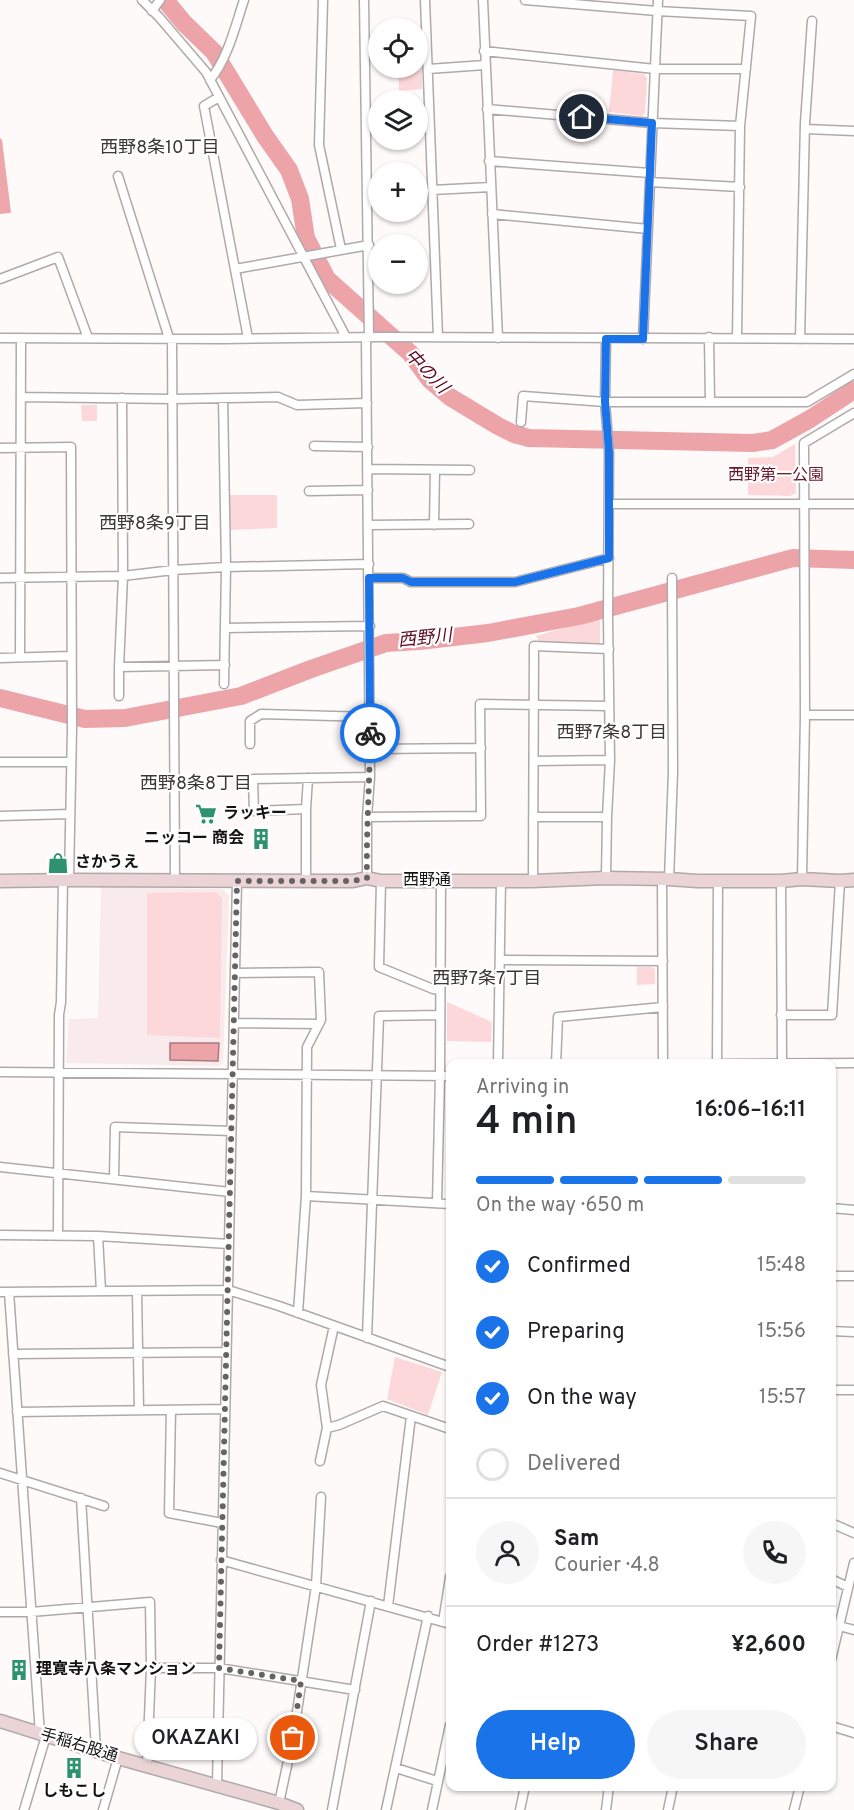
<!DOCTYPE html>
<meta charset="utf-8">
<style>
:root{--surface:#fff;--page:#f6f6f6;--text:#202124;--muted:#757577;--line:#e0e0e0;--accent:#1a73e8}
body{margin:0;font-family:Overpass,"Noto Sans JP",sans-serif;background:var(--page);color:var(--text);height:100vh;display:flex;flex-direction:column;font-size:22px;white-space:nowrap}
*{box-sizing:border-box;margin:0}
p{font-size:20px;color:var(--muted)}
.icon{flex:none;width:33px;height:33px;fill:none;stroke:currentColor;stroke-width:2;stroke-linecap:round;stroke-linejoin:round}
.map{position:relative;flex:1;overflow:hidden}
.drawer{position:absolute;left:446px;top:1059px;width:390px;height:732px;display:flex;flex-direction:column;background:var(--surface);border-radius:12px;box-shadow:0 2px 4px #0004}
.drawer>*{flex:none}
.fabs{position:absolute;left:368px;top:18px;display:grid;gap:12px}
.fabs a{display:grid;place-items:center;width:60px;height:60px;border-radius:50%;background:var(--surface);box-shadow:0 2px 4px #0004;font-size:30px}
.pin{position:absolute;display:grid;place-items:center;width:51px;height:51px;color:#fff;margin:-26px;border:3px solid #fff;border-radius:50%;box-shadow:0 2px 6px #0007}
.courier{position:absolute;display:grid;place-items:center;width:60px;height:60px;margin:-30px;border:4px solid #1a73e8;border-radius:50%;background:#fff;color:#222;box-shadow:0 2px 8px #0007}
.bubble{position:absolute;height:42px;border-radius:21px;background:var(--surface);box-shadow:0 2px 4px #0004;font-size:20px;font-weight:600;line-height:42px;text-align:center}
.summary em{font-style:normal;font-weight:600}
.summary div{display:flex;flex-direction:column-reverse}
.summary{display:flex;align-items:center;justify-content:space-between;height:102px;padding:0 30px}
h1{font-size:39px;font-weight:600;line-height:45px}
.bar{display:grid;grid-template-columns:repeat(4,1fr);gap:9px 6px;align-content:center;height:72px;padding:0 30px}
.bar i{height:8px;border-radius:4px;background:var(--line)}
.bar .current{background:var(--accent)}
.bar p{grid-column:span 4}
.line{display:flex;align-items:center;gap:15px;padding:0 30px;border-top:2px solid var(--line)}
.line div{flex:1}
.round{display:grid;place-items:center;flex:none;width:63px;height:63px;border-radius:32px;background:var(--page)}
ol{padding:0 30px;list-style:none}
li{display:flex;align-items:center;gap:18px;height:66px}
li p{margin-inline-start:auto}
li .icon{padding:6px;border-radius:50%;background:var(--accent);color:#fff;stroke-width:4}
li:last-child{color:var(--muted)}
li i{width:33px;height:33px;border:3px solid var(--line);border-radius:50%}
.button{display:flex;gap:12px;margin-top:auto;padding:12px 30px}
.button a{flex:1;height:69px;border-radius:36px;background:var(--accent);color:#fff;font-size:24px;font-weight:600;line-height:69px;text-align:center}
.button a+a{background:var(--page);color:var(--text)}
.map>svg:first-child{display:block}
</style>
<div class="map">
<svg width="854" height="1810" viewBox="0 0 854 1810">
<rect width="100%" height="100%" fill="#fffafa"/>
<path fill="#f9ebeb" d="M101 887 223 889 229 896 223 1064 218 1066 66 1063 69 1019 98 1018Z"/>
<path fill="#fdd8da" d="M417 63H422V89L399 91 398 68H417Z
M613 70 644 74 647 78 645 113 642 116 609 112Z
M81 405H97V421H82Z
M795 444 796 493 790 496 748 495V458L773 457Z
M230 495H277V528L229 530Z
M600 617V643L598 644H541L536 636Z
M216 892 222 898 220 1038 147 1035V893Z
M637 967H652L655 969V984L637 985Z
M447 1002 492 1022 491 1042 447 1041Z
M395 1357 442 1372 428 1415 387 1399Z"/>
<path fill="#eda6aa" d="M0 138 2 140 11 213 0 214Z"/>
<path fill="#eca4a9" stroke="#ab787c" stroke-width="1.5" d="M170 1043H219L218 1061 170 1060Z"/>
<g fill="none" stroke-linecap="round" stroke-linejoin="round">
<path stroke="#eca4a9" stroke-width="18" d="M165 0 184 23 214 52 265 136 289 170 300 199 306 238 327 279 410 353 430 380 450 397 498 426 514 434 529 438 753 443 772 440 810 419 854 390
M0 698 85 719 125 718 241 696 311 669 386 643 419 641 488 633 579 616 793 558 854 560"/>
<defs>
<path id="street" d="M142 0 159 17 206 72 346 337
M323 0 319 145 341 249
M364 0 369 337
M425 0 438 337
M483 0 498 338
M525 0 657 11 751 16 740 126 737 338
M152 11 160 0
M484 51 655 69H746
M428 69 485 65
M210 80C228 58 235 27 244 0
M219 97 204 106 248 338
M487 109 652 123 740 126
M805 129 854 131
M489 161 650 173
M118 176 169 338
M650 182 740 187
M432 190 491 187
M492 214 648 229
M235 269 369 245
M0 279 58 257 88 338
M366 337 370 777 367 817V878
M709 337 710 402
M0 338 222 339 381 337 854 339
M172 339 175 881
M606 339 605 402 609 452 608 618 610 760 607 817 606 878
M643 339 658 0
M800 339 805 123 812 21
M21 397 173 399 278 397 297 405 367 403
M223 398 226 567 224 684
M521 422 523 396 605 402H807L854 374
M314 446 368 447
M0 448 71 447 72 729 69 880
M368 469 470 470
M309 491 368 490
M609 504H854
M369 525 469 524
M434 525 435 470
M0 578 123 576 173 570 226 567 369 564
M369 578H403L411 582H515L609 558
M225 628 370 626
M20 657 21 338
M0 658 71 656
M119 667 225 665
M119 696V667L123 576 122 398
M805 715H854
M250 744V721L261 714 370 717
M370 749 481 748
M534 761 610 760
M0 762H71
M306 809 254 811 253 779 370 777
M0 816 70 814
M367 817 481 816 480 704 609 706
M533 817H607
M662 879 663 1064
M669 879 673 772 672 578
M802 879 805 715 804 443 854 413
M306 881V809L308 778
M381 881 379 967 433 989 440 990
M533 881 534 646 609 649
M781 881 782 1063
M500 960 663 961
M235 973 319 972 321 1020 307 1047 306 1196 298 1313
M781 1015H832L840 881
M234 1023 319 1024
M498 1064 501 881
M556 1064 558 1017 663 1007
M717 1064 718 881
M723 1064 854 1063
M0 1072 450 1076
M0 1167 230 1192
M114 1179 115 1127 231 1131
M306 1196 450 1204
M437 1203 440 1075 441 881
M831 1208 854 1210
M0 1235 98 1236 229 1244
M58 1236 59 1015 61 1002 63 880
M98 1236 101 1291
M831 1276H854
M137 1291 139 1410
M0 1292 228 1290 279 1306 450 1367
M9 1292 40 1734
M831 1331 854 1332
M367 1338 379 1016 440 1015
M13 1354 226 1352
M831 1390H854
M171 1410 169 1513 222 1523
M17 1412 225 1409
M327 1428 339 1425 383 1406 450 1429
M320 1461 327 1428 321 1385 334 1326
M0 1473 104 1506
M81 1498 96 1750
M831 1523 854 1533
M221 1560 450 1624
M831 1579 848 1587
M388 1606 411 1416
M0 1612H31L150 1602 151 1668 147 1766
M443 1622 450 1577
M839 1626 854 1630
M831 1660 854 1563
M151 1668H219L355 1690
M831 1726 854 1733
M396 1768 437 1781
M217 1785 237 881
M279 1803 293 1738 316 1586 321 1497
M24 1810 46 1736
M103 1810 118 1758
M332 1810 371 1601
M386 1810 428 1616
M432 1810 450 1725
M520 1810 525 1786
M606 1810 609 1786
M668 1810 673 1786
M794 1810 800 1786"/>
<path id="secondary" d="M0 881 69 880 353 881 367 878 381 881H533L606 878 669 879 697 881H781L802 879 840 881 854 880
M0 1721 118 1758 279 1803 297 1810"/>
</defs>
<use href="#street" stroke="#b0a9aa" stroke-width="11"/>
<use href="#secondary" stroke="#b0a9aa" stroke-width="15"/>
<use href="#street" stroke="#fff" stroke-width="8"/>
<use href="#secondary" stroke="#ead4d6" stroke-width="12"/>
</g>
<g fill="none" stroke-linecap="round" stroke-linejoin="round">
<path stroke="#666363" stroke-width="6" stroke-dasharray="0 10.8" d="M293 1738 301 1681 219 1668 237 881H353L367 878C366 830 370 782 370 733"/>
<path stroke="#1a73e8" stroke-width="8" d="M370 733 369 578H403L411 582H515L609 558V452L605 402 606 339H643L652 123 582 117"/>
</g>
<defs>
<symbol id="supermarket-bare" viewBox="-9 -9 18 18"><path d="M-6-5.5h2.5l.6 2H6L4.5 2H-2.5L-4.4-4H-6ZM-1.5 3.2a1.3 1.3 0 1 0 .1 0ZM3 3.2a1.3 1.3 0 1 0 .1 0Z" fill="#2d926e" stroke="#fff" stroke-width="2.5" paint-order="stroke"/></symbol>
<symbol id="building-bare" viewBox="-9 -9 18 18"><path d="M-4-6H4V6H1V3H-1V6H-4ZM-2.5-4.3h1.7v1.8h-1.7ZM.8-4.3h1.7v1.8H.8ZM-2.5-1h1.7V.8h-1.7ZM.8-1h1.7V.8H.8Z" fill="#2d926e" stroke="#fff" stroke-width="2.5" paint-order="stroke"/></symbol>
<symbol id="shop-bare" viewBox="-9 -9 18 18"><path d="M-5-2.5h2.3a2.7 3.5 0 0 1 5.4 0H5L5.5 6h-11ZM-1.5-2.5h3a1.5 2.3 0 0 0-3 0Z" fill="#2d926e" stroke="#fff" stroke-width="2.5" paint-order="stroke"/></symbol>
</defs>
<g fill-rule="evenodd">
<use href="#supermarket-bare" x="191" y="799" width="30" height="30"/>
<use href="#building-bare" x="246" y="824" width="30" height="30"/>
<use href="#shop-bare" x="43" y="848" width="30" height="30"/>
<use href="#building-bare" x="4" y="1655" width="30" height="30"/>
<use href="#building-bare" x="59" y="1753" width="30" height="30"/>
</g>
<g text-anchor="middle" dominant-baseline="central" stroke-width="4.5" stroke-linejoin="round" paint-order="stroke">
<g font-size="16" fill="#691726" stroke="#fff">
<text x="776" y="476">西野第一公園</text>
</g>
<g font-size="16" font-weight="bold" fill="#141212" stroke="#fff" text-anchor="start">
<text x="223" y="814">ラッキー</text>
<text x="244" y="839" text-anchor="end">ニッコー 商会</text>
<text x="75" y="863">さかうえ</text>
<text x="36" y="1670">理寛寺八条マンション</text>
<text x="74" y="1792" text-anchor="middle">しもこし</text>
</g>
<g font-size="16" fill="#141212" stroke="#fff">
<text x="427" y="881">西野通</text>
<text transform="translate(79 1746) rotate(17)">手稲右股通</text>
</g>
<g font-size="18" fill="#3d3838" stroke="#fff">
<text x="160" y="148">西野8条10丁目</text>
<text x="155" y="524">西野8条9丁目</text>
<text x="612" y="733">西野7条8丁目</text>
<text x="196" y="784">西野8条8丁目</text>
<text x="487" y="979">西野7条7丁目</text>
</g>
<g font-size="18" font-style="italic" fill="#5f0a1e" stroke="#fff">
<text transform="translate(426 372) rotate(46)">中の川</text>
<text transform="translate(425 639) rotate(-6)">西野川</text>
</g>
</g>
</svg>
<div class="fabs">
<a><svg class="icon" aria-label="locate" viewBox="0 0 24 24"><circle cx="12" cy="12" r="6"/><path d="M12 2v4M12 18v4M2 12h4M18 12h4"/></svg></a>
<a><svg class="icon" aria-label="layers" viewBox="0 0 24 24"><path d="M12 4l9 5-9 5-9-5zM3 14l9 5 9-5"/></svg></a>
<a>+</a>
<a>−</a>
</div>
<div class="pin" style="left:293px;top:1738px;background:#ea580c"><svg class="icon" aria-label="bag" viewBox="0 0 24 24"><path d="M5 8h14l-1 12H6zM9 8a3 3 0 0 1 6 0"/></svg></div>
<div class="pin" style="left:582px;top:117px;background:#1f2937"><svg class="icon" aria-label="home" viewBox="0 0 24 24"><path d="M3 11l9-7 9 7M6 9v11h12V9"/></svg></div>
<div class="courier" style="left:370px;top:733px"><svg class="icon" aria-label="bike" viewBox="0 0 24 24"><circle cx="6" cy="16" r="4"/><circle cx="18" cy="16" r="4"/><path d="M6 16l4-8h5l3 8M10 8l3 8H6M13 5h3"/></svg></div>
<div class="bubble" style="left:134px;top:1718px;width:123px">OKAZAKI</div>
<section class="drawer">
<div class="summary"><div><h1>4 min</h1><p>Arriving in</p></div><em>16:06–16:11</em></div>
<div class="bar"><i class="current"></i><i class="current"></i><i class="current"></i><i></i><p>On the way · 650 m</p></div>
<ol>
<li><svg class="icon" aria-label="check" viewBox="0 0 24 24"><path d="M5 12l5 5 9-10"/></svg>Confirmed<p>15:48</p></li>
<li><svg class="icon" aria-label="check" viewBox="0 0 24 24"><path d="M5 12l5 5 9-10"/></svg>Preparing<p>15:56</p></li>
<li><svg class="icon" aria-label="check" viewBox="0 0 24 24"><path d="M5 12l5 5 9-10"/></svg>On the way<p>15:57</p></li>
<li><i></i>Delivered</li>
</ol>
<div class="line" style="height:108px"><a class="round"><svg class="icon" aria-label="person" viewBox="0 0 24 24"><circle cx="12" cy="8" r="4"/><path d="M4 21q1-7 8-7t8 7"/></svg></a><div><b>Sam</b><p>Courier · 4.8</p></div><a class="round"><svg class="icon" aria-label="phone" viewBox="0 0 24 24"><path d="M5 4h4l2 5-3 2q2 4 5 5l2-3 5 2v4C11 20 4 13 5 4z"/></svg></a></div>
<div class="line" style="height:78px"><div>Order #1273</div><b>¥2,600</b></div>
<div class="button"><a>Help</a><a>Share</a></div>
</section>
</div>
